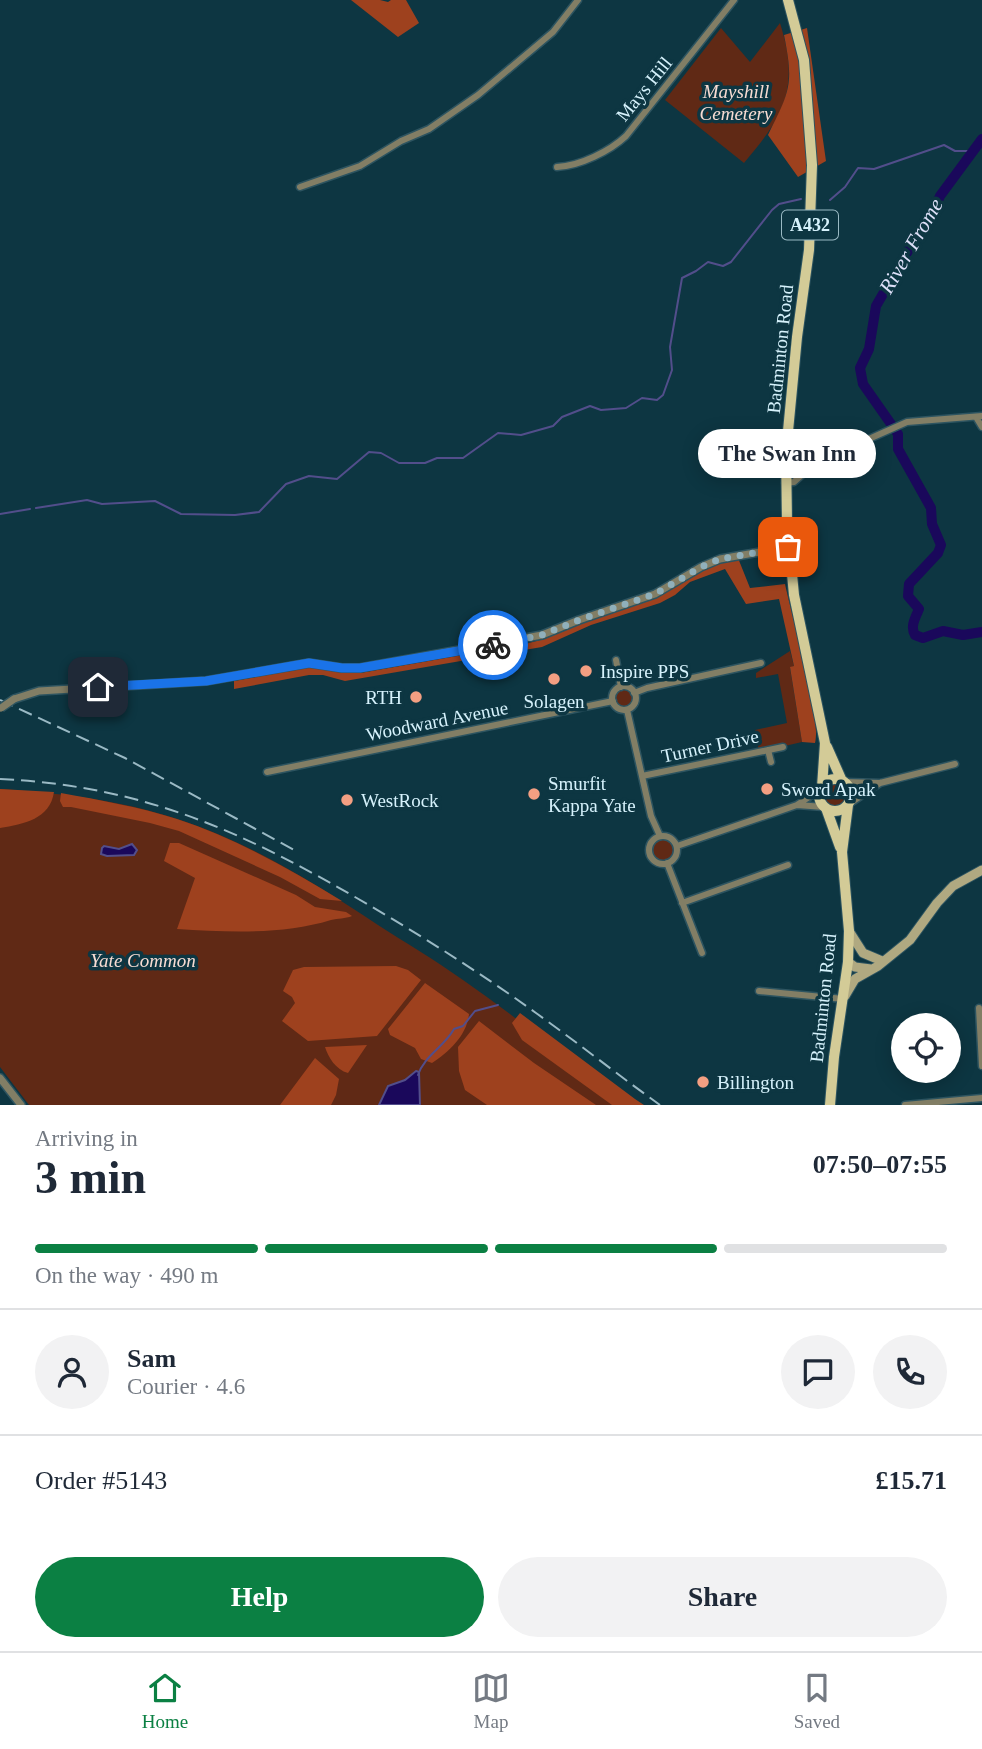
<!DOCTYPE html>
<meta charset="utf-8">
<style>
:root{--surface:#fff;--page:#f2f2f3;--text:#1f2937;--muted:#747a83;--line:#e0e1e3;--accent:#0b8043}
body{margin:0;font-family:"Times New Roman",serif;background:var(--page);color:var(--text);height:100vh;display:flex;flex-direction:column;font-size:26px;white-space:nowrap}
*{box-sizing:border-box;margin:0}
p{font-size:23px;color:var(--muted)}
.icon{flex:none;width:38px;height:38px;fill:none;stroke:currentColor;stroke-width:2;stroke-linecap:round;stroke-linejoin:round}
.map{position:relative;height:1105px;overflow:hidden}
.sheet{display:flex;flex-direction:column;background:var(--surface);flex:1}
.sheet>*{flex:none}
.tools{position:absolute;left:891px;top:1013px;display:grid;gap:14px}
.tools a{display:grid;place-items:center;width:70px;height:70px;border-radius:50%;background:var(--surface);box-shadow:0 4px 18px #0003;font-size:35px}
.pin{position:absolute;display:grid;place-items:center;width:60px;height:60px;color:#fff;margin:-30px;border-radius:14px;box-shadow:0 4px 10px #0006}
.courier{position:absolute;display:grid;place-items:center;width:70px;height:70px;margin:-35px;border:5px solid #1a73e8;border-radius:50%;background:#fff;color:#222;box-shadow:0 2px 9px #0007}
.bubble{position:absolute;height:49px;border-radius:24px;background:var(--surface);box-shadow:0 4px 18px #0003;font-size:23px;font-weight:800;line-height:49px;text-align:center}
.head em{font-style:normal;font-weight:800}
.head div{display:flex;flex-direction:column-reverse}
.head{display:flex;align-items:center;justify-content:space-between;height:119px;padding:0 35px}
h1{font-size:46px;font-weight:800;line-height:52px}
.bar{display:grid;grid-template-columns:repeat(4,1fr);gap:10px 7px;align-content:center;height:84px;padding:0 35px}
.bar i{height:9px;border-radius:5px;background:var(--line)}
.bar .current{background:var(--accent)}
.bar p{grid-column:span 4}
.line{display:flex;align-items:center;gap:18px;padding:0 35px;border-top:2px solid var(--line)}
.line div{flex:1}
.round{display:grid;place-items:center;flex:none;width:74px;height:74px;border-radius:37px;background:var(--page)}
.primary-button{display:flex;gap:14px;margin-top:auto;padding:14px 35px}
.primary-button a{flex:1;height:80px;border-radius:42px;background:var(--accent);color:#fff;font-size:28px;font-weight:800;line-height:80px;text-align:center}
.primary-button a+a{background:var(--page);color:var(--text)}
.tabs{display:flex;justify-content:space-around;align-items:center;height:98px;border-top:2px solid var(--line);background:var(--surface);font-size:19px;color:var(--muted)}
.tabs a{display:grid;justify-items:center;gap:4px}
.tabs .current{color:var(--accent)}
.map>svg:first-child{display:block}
</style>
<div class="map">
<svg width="982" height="1105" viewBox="0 0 982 1105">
<rect width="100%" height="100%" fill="#0d3642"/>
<path fill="#602915" d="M780 23C800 87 785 115 744 163L665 100 721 28 750 62Z
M790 651 794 666 790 668 802 742 759 752 755 730 787 723 778 674 756 678V673Z
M615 699a9 9 0 1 1 18 0a9 9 0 1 1-18 0Z
M823 795a12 12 0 1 1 24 0a12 12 0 1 1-24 0Z
M0 789C60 793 120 800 177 819 249 842 315 883 378 925 406 943 435 960 463 980 519 1019 573 1063 627 1105H29L0 1067Z
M652 850a11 11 0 1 1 22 0a11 11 0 1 1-22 0Z"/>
<path fill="#9e411e" d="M351 0H380L388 2 391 0H406L419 23 398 37Z
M807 28 826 161 798 177 768 135C790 91 794 84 784 35Z
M738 558 750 588 785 584C792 618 822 715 815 743L802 742 790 667 794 666 779 599 746 604 725 569 690 582 675 595 660 603 591 625 542 647 345 681 323 675H309L234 689V681L311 667 360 673 525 644 544 639 589 619 660 596 698 572 726 559Z
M0 789 54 792C50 819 24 824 0 828Z
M61 793C100 800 139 807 177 819 235 838 290 869 342 901L320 899 280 877 179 831 150 823 71 807H63L60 801Z
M170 843H179L296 895 315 907 346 912 352 916C345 919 338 918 331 920 282 935 228 932 177 929L195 878 164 861Z
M396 966 408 970 421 980 377 1036 308 1041 282 1021 295 1003 292 997 283 991 293 970 304 967Z
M425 983 469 1014C467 1035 449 1052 432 1063L421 1059 415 1048 390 1035 388 1029Z
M520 1013 635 1099 644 1105H612L522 1040 512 1023Z
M479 1021 534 1063 596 1105H487L465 1090 459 1071 458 1047Z
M367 1045 348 1073C336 1070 328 1057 325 1047Z
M315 1058 339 1079 336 1095 331 1105H280Z"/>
<path fill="#1a085b" stroke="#524e8b" stroke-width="2" d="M132 844 137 850 134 855 107 856 101 854 102 848 104 846 119 849Z
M416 1071 419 1072 420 1105H379L388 1086 405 1080Z"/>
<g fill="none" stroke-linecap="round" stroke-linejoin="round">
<path stroke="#524e8b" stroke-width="2" d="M830 200 845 187 858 168 874 169 944 145 955 151H971
M36 508 87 500 102 504 155 501 181 514 235 515 259 512 286 484 309 476 337 479 369 452 381 453 399 463H425L437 458H463L498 433 521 435 553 426 562 417 590 406 601 410 626 408 642 398 657 400 663 395 672 370 670 347 682 278 696 271 708 262 723 266 731 262 772 210 779 204 801 199
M0 514 30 509
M418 1075C424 1056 444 1047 454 1029L463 1026 475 1011 498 1005"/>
<path stroke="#1a085b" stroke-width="10" d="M982 139 940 196 930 219 919 232 876 306 869 349 860 368 863 384 898 434V449L931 508 932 524 941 545 938 553 909 584 908 596 919 609C915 618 910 627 915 635L923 638 943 631 963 635 982 632"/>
<defs>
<path id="minor" d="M557 167C580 166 610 151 626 136L734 0
M300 187 360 166 401 141 429 129 478 95 553 32 578 0
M976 417 982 427
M785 483 794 482 815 463 907 422 982 416
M616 660 621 687
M612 698a12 12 0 1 1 24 0a12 12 0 1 1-24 0Z
M634 693 647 688 761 663
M627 710 651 816 660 836
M768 750 771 762
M267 772 613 701
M642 776 783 747
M845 782 880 783 955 764
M849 804 880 783
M797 805 824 807
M649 850a14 14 0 1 1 28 0a14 14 0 1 1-28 0Z
M677 846 797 805 821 789
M667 863 702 953
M682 903 788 865
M759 991 844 999
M979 1008 982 1066
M905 1105 982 1098"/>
<path id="tertiary" d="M14 699 39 691 206 681 309 663 342 668H360L542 635 579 620 655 594 701 567 720 559 788 547
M0 1078 21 1105"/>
<path id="secondary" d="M849 931 863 953 882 961
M848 962 855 967 871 969
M845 996 855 979 878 966 910 940 937 903 953 886 982 870"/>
<path id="primary" d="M788 0 804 60 812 165 809 250 797 337 786 452 787 522 794 595 825 743 822 787
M827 747 842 781
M819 795a16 16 0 1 1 32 0a16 16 0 1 1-32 0Z
M826 808 840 847
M830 1105 834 1057 848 962 849 931 842 852 848 805"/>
</defs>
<use href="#minor" stroke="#2d5460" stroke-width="9"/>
<use href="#tertiary" stroke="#2d5460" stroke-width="10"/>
<use href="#secondary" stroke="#2d5460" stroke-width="11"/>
<use href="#primary" stroke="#2d5460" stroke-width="12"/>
<use href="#minor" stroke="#827e65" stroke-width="6"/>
<use href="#tertiary" stroke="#827e65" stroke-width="7"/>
<use href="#secondary" stroke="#b0a981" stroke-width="9"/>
<use href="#primary" stroke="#d3cb97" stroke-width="10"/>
<path stroke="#9ab9c4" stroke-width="2" stroke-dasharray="14 7" stroke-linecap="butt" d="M0 700 125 758 296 851
M0 779C145 786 244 832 367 904 425 938 482 974 536 1013 578 1043 618 1075 660 1105"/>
<defs>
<path id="tertiary-bridge" d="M1 708 14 699"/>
</defs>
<use href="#tertiary-bridge" stroke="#2d5460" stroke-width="10" stroke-linecap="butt"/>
<use href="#tertiary-bridge" stroke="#827e65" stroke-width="7"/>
</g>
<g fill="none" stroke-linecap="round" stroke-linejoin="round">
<path stroke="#90b0bb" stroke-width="7" stroke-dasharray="0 12.6" d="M493 645 542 635 579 620 655 594 701 567 720 559 788 547"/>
<path stroke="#1a73e8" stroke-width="9" d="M98 687 206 681 309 663 342 668H360L493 645"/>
</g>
<g fill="#f39f82" stroke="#0d3642" stroke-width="2.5">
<circle cx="586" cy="671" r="7"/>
<circle cx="554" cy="679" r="7"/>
<circle cx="416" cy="697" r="7"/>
<circle cx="767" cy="789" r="7"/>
<circle cx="534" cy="794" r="7"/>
<circle cx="347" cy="800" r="7"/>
<circle cx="703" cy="1082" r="7"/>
</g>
<g text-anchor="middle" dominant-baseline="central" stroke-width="7" stroke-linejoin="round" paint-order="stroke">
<rect fill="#0d3642" stroke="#9abac4" stroke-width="2" x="782" y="210.5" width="56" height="29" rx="5"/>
<g font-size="18" font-weight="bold" fill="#d6f2fc">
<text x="810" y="225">A432</text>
</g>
<g font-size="19" fill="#d6f2fc" stroke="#0d3642">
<text transform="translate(644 89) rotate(-51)">Mays Hill</text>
<text transform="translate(780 349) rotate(-84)">Badminton Road</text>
<text transform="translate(437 721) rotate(-11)">Woodward Avenue</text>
<text transform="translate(710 746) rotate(-12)">Turner Drive</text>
<text transform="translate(823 998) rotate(-84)">Badminton Road</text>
</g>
<g font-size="19" font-style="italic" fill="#f7dcd3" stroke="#0d3642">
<text x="736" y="91">Mayshill<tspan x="736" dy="22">Cemetery</tspan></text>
<text x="143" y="960">Yate Common</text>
</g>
<g font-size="19" fill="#d6f2fc" stroke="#0d3642" text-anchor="start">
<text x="600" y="671">Inspire PPS</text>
<text x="402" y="697" text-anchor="end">RTH</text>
<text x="554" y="701" text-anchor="middle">Solagen</text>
<text x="548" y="783">Smurfit<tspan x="548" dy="22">Kappa Yate</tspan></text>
<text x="781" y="789">Sword Apak</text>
<text x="361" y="800">WestRock</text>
<text x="717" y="1082">Billington</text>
</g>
<g font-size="21" font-style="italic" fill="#dde0f8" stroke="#0d3642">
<text transform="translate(911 246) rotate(-60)">River Frome</text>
</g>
</g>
</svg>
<div class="tools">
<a><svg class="icon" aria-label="locate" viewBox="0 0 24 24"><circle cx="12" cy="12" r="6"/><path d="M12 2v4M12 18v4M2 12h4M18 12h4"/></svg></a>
</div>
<div class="pin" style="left:788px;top:547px;background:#ea580c"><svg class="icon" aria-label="bag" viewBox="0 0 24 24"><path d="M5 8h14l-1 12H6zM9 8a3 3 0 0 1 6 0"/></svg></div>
<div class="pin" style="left:98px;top:687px;background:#1f2937"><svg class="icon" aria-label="home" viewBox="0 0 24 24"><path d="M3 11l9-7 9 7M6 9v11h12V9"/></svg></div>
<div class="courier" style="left:493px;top:645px"><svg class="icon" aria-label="bike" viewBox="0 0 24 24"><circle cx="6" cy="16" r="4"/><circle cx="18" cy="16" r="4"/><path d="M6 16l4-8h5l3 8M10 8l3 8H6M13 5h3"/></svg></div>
<div class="bubble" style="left:698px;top:429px;width:178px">The Swan Inn</div>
</div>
<section class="sheet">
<div class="head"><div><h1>3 min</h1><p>Arriving in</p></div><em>07:50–07:55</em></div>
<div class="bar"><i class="current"></i><i class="current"></i><i class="current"></i><i></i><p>On the way · 490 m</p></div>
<div class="line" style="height:126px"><a class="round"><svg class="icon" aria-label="person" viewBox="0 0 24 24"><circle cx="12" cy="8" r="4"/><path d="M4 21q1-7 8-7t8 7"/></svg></a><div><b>Sam</b><p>Courier · 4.6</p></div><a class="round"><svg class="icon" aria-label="chat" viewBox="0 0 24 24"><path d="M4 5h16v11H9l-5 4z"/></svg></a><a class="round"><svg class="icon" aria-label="phone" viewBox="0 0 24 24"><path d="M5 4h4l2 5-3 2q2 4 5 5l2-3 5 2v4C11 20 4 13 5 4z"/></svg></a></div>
<div class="line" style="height:91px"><div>Order #5143</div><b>£15.71</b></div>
<div class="primary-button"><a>Help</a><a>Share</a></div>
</section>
<nav class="tabs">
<a class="current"><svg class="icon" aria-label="home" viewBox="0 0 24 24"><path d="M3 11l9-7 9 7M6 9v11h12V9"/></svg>Home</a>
<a><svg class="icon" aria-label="map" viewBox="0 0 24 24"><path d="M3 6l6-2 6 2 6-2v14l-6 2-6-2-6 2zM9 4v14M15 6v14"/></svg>Map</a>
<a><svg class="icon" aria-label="saved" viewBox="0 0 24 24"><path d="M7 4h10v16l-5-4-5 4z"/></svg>Saved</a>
</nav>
